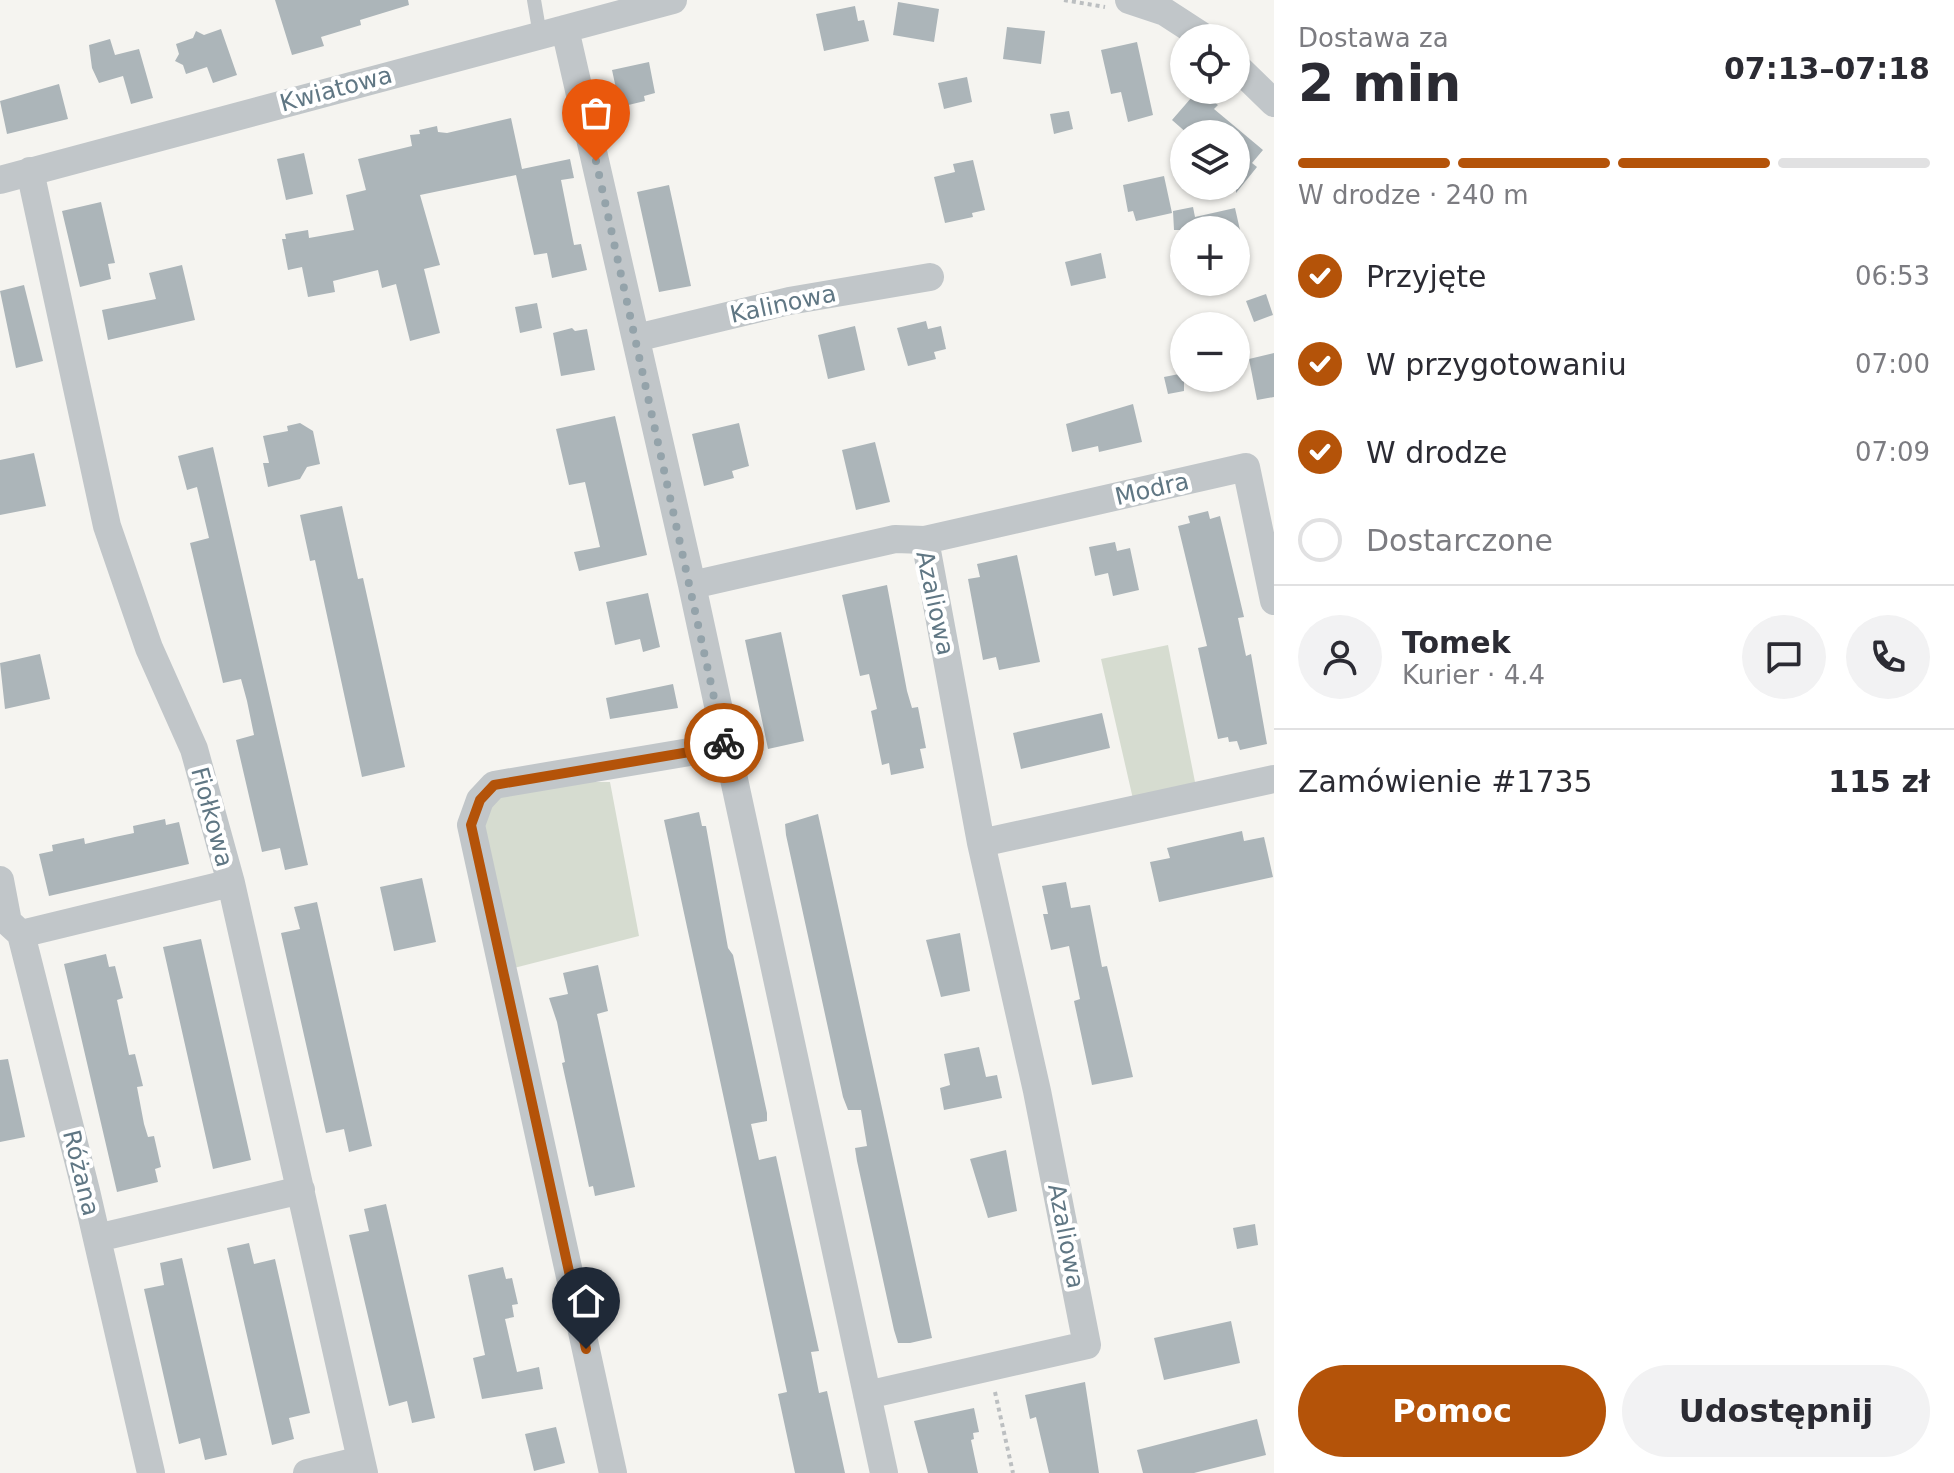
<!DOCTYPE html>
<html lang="pl">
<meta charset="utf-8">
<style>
:root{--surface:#fff;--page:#f2f2f3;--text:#2b2b33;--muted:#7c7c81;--line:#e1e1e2;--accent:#b45309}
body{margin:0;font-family:"DejaVu Sans",sans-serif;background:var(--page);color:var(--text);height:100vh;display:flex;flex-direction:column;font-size:30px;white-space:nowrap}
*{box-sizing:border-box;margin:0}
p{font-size:26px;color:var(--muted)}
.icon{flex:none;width:44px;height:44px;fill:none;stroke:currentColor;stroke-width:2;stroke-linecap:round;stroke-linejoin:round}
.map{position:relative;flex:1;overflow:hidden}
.drawer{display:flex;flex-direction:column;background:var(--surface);width:680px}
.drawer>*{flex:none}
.fabs{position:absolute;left:1170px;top:24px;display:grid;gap:16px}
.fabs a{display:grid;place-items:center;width:80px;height:80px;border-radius:50%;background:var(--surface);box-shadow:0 2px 6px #0004;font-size:40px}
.pin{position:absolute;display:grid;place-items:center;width:68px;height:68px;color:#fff;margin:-82px -34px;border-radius:50% 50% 50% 0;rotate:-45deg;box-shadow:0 0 8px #0007}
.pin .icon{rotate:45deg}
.courier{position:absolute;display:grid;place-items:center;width:80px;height:80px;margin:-40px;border:6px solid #b45309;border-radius:50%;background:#fff;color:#222;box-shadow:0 2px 10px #0007}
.overview em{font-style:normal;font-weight:700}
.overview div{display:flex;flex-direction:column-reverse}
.overview{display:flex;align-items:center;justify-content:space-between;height:136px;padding:0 24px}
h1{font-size:52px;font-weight:700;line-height:60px}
.bar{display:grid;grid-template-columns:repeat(4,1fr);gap:12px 8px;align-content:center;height:96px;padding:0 24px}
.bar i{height:10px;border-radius:6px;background:var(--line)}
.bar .selected{background:var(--accent)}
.bar p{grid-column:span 4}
.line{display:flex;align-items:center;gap:20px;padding:0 24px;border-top:2px solid var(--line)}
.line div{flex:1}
.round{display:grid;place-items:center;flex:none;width:84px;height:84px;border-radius:42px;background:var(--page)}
ol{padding:0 24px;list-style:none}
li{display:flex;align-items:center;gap:24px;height:88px}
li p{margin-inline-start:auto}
li .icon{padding:8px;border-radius:50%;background:var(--accent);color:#fff;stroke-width:4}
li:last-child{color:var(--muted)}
li i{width:44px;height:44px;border:4px solid var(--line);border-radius:50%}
.action{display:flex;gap:16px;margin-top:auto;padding:16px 24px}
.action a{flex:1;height:92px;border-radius:48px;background:var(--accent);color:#fff;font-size:32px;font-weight:700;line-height:92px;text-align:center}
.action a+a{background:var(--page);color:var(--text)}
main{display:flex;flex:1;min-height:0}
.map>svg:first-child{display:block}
</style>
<main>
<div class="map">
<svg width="1274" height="1473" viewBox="0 0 1274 1473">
<rect width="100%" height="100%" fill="#f5f4f0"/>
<path fill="#d6dcd0" d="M1168 645 1195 782 1192 787 1133 799 1101 659Z
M541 782H610L639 936 514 968 485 842 484 814 497 792Z"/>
<path fill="#acb5b9" d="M275 0H408L409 5 360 20 361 25 321 37 324 46 292 55Z
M898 2 939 9 934 42 893 35Z
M855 6 858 21 864 20 869 41 824 51 816 14Z
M1007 27 1045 31 1041 64 1003 59Z
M221 29 237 75 213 83 207 67 186 74 183 65 175 61 179 54 176 44 193 38 196 31 204 35Z
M110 39 115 55 139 49 153 98 131 104 123 76 99 83 92 68 89 45Z
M1137 42 1153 115 1128 122 1121 92 1111 94 1101 50Z
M649 62 655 93 644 96 645 101 620 107 612 70Z
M967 77 972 102 944 109 938 83Z
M59 84 68 119 7 134 0 101Z
M1198 90 1218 105 1214 109 1263 150 1252 163 1257 167 1236 193V134H1188L1172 120Z
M1069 111 1073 129 1054 134 1050 114Z
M511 118 522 169 570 159 574 178 561 180 574 245 581 244 587 270 552 278 547 253 534 255 516 175 420 195 440 265 424 269 440 333 410 341 396 284 382 288 378 270 333 281 335 292 308 297 302 267 288 270 282 239H286L285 234 308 230 309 238 354 230 346 195 366 190 358 159 412 146 410 135 420 134 419 130 437 126 438 132 447 133Z
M304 153 313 194 286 200 277 159Z
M973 160 985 210 972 213 973 217 945 223 934 177 955 172 953 164Z
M1164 176 1172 213 1136 221 1133 211 1128 212 1123 185Z
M669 185 691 286 659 292 637 192Z
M101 202 115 263 108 264 111 279 80 287 62 211Z
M1193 207 1195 217 1235 208 1240 230H1174L1173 211Z
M1101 253 1106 278 1071 286 1065 262Z
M182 265 195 320 108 340 102 310 156 299 149 273Z
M24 285 43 361 16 368 0 291Z
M1266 294 1273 315 1254 322 1246 301Z
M537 303 542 328 520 333 515 307Z
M926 321 928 329 941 326 946 349 934 352 936 359 908 366 897 328Z
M855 326 865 370 828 379 818 335Z
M572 328 575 331 587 329 595 370 561 376 553 333Z
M1274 353V397L1257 400 1249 359Z
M1184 373V391L1168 394 1164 377Z
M1133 404 1142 442 1099 452 1098 446 1072 452 1066 424Z
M615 416 647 555 579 571 574 552 600 547 585 482 569 485 556 429Z
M300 423 313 431 320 464 307 467 300 479 268 487 263 463H269L263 436 288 431 287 426Z
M739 423 749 466 732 471 734 478 704 486 692 434Z
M875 442 890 502 856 510 842 450Z
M213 447 308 865 285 870 280 848 262 852 236 740 254 735 247 701 241 679 223 683 190 543 209 538 197 487 187 490 178 456Z
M34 453 46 506 0 515V460Z
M342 506 358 579 363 578 405 767 362 777 315 560 310 561 300 515Z
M1208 511 1210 519 1220 516 1244 617 1238 618 1246 656 1251 654 1267 744 1240 750 1237 741 1229 742 1228 737 1218 739 1198 648 1207 646 1178 526 1190 523 1188 516Z
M1115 542 1117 551 1130 548 1139 590 1113 596 1108 573 1095 576 1089 547Z
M1017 555 1040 662 999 670 996 657 983 660 968 579 980 577 977 564Z
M887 585 907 691 912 708 918 707 926 748 920 749 924 768 891 775 889 763 882 765 871 711 877 709 869 674 860 676 842 595Z
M648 593 660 647 643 652 640 639 615 645 606 602Z
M781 632 804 741 768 749 745 640Z
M40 654 50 699 5 709 0 663Z
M673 684 678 708 610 719 606 698Z
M1102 713 1110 748 1021 769 1013 733Z
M699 812 702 826H706L728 948 733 955 767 1113V1121L751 1124 759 1160 776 1156 819 1351 811 1352 819 1393 827 1391 845 1473H795L778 1394 787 1392 664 820Z
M818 814 932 1338 910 1343H898L894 1330 857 1161 855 1148 867 1146 861 1110H848L843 1097 786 835 785 824Z
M165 819 166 825 179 822 189 864 49 896 39 854 53 851 52 845 84 838 85 844 115 837 134 833 133 826Z
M1242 831 1244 841 1264 837 1273 877 1159 902 1150 862 1170 858 1167 848Z
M422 878 436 942 394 951 380 887Z
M1066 882 1071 908 1090 905 1102 967 1107 966 1133 1077 1092 1085 1074 1001 1080 999 1069 946 1051 950 1043 914H1048L1042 886Z
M317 902 372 1146 349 1152 344 1129 326 1133 281 933 300 929 294 907Z
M960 933 970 991 941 997 926 940Z
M201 939 251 1160 213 1169 163 947Z
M106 954 109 967 115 966 123 998 117 1000 129 1055 135 1054 143 1086 137 1087 144 1124 148 1137 154 1136 161 1167 155 1169 158 1182 117 1192 64 964Z
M598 965 608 1011 597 1014 635 1187 595 1196 593 1186 589 1187 562 1063 565 1062 557 1022 549 998 568 994 563 973Z
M979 1047 986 1077 997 1075 1002 1098 944 1110 940 1088 950 1085 944 1054Z
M8 1059 25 1137 0 1142V1060Z
M1006 1150 1017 1211 988 1218 970 1159Z
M386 1204 435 1418 412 1423 407 1401 389 1406 349 1235 369 1231 364 1209Z
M1255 1224 1258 1245 1237 1249 1233 1228Z
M249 1243 254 1264 275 1259 310 1413 289 1418 294 1439 272 1445 227 1248Z
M182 1258 227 1455 205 1460 200 1438 179 1444 144 1289 164 1285 160 1263Z
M503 1267 506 1279 512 1278 518 1304 512 1305 514 1317 505 1319 517 1372 539 1367 543 1389 482 1399 473 1358 485 1355 468 1275Z
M1231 1321 1240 1363 1164 1380 1154 1338Z
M1085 1382 1099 1473H1049L1036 1417 1030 1419 1025 1395Z
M974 1408 979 1432 973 1433 974 1439 971 1440 978 1473H928L914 1421Z
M1257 1419 1266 1455 1194 1473H1143L1137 1450Z
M556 1427 565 1463 534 1471 525 1434Z"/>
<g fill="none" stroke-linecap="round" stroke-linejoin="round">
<path stroke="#bcbfc1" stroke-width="4" stroke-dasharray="4 4" stroke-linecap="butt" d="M1064 0 1105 7
M995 1392 1013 1473"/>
<path stroke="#c1c6c9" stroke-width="14" d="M534 0 540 35"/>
<path stroke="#c1c6c9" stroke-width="28" d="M1129 0 1165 12 1205 38
M565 29 692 585 884 1473
M1236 66 1274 103
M30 171 107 526 149 648 194 749 231 883 364 1473
M0 180 673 0
M636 338 789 301 930 277
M925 540 1246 467 1274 601
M692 585 895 539 925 540 981 843 1037 1091 1087 1345 867 1395
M981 843 1274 779
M0 880 8 922 21 934 86 1191 151 1473
M21 934 231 883
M97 1238 301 1190
M307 1473 361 1460
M613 1473 471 825 480 800 494 785 725 746"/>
</g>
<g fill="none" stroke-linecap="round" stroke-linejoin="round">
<path stroke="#94a3aa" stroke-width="8" stroke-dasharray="0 14.4" d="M596 161 724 743"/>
<path stroke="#b45309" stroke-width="10" d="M586 1349 471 825 480 800 494 785 725 746 724 743"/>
</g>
<g text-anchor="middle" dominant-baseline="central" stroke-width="8" stroke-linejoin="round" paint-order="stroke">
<g font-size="24" fill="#607784" stroke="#fff">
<text transform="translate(336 89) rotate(-15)">Kwiatowa</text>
<text transform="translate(783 304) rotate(-12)">Kalinowa</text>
<text transform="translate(1152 489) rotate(-13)">Modra</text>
<text transform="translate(935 603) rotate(78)">Azaliowa</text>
<text transform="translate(212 817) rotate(75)">Fiołkowa</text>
<text transform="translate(81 1173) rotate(76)">Różana</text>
<text transform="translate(1066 1236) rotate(79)">Azaliowa</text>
</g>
</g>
</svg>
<div class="fabs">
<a><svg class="icon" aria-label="locate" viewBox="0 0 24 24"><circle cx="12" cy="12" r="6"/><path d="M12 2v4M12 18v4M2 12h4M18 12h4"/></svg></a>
<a><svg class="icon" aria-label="layers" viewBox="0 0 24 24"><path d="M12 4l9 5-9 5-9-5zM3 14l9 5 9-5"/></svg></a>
<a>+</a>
<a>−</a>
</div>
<div class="pin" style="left:596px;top:161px;background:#ea580c"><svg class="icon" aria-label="bag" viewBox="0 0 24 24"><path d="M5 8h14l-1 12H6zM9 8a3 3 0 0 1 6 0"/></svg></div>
<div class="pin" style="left:586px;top:1349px;background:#1f2937"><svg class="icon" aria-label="home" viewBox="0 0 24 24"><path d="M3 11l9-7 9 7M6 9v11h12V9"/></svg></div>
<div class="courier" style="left:724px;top:743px"><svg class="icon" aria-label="bike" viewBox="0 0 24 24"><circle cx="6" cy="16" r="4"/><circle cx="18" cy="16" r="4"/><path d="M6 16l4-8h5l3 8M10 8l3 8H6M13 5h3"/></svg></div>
</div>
<section class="drawer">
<div class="overview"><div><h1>2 min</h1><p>Dostawa za</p></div><em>07:13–07:18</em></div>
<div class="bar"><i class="selected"></i><i class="selected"></i><i class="selected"></i><i></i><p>W drodze · 240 m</p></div>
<ol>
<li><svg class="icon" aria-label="check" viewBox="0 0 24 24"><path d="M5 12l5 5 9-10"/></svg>Przyjęte<p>06:53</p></li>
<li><svg class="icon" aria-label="check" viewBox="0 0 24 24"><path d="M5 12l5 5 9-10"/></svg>W przygotowaniu<p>07:00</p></li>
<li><svg class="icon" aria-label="check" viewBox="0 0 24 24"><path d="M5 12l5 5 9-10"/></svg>W drodze<p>07:09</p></li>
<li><i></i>Dostarczone</li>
</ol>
<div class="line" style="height:144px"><a class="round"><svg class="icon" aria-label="person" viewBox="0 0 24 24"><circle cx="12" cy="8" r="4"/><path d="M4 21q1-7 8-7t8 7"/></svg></a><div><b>Tomek</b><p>Kurier · 4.4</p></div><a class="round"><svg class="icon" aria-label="chat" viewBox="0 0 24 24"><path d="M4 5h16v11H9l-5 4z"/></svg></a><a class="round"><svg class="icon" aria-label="phone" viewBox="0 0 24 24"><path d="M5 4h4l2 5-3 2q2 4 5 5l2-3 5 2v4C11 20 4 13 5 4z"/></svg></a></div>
<div class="line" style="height:104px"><div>Zamówienie #1735</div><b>115 zł</b></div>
<div class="action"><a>Pomoc</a><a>Udostępnij</a></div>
</section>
</main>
